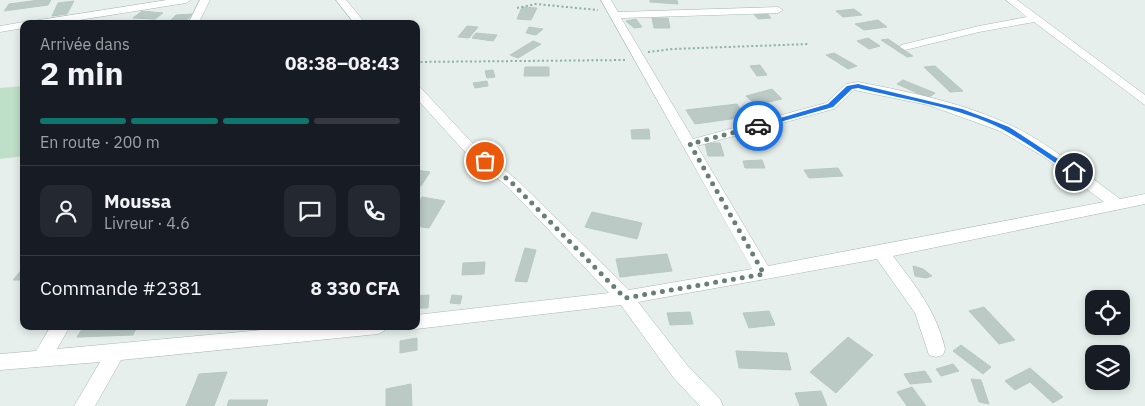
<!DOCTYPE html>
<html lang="fr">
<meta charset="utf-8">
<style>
:root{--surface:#171b24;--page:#242831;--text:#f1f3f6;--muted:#9ea1a6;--line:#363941;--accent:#0f766e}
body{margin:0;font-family:"IBM Plex Sans",sans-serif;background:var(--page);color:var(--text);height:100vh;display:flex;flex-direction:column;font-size:19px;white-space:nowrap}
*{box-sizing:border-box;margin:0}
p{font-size:16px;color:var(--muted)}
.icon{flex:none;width:28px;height:28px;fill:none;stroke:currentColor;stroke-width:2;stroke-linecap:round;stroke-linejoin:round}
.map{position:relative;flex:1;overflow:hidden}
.sheet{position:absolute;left:20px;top:20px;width:400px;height:310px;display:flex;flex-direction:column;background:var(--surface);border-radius:10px;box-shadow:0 2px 8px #0003}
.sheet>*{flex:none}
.controls{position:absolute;left:1085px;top:290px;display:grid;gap:10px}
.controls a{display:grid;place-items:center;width:45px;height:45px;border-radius:10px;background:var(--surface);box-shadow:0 2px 8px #0003;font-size:25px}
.pin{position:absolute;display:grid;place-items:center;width:42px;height:42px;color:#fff;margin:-21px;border:2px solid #fff;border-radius:50%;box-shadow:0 1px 5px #0007}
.courier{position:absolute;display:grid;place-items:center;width:50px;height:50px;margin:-25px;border:4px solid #1a73e8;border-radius:50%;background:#fff;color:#222;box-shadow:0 1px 6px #0007}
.headline em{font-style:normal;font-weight:700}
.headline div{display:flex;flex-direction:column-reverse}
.headline{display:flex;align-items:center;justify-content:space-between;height:85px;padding:0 20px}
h1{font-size:32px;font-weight:700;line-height:38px}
.bar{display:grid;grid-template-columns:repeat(4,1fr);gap:8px 5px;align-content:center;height:60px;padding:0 20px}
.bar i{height:6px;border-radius:4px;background:var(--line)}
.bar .active{background:var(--accent)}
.bar p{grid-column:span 4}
.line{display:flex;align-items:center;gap:12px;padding:0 20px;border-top:1px solid var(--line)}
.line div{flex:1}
.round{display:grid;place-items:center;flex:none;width:52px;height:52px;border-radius:10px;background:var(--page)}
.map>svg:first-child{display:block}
</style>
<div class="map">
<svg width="1145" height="406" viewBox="0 0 1145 406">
<rect width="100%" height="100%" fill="#e6efeb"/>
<path fill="#bfe0c8" d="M24 86V156L0 159V88Z"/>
<path fill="#bbcac4" stroke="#b8c9c2" d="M39 0H51L48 5 4 11 9 4Z
M650 0H677L678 4 650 2Z
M74 1 67 14 52 16 58 3Z
M522 7 537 8 531 20 517 19Z
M854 9 862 15 843 17 836 11Z
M142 11 163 13 155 19 133 18Z
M766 12 771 18 758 19 753 13Z
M192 14 187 20H171L176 15Z
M652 18H668L670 28H654Z
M636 19 642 27 634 28 626 21Z
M878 20 887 27 864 30 855 24Z
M467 26 478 27 469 38 458 37Z
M529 27 543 29 536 35 526 33Z
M476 33 497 35 493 41 472 38Z
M868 38 880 46 869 49 857 41Z
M888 39 913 56 907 57 881 40Z
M533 41 541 44 518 58 510 55Z
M834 53 857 66 848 69 826 55Z
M760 65 767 75 757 76 750 66Z
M935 66 963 91 950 92 924 67Z
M525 67H549V76H524Z
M493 70 495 77 487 78 485 71Z
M903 80 935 93 928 98 897 84Z
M487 81 488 86 475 88 473 83Z
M772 89 782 99 756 105 746 96Z
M737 104 745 117 695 124 686 110Z
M649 129 650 139H632L631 130Z
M705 143H720L724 156H708Z
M762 160 765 168H745L743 161Z
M838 168 843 176 809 178 804 170Z
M416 170 430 172 421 186 416 185Z
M422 197 445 201 429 228 416 226V206Z
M592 212 642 223 637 239 585 227Z
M525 248 536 250 527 282 515 281Z
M667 254 672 271 620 277 616 259Z
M485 262 484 274 462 275 463 263Z
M913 266 923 269 932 276 926 278 915 276Z
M24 267V280H13Z
M429 295 428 308H416V296Z
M452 295 462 296 460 304 450 303Z
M984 307 1015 340 999 344 969 311Z
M769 311 775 325 749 328 743 313Z
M690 312 693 324 670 325 667 313Z
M84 326H137L133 335 77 337Z
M848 337 873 355 836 393 810 372Z
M417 338V350L400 353V341Z
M961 345 991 367 983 374 953 351Z
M736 351 787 353 791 370 739 368Z
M953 364 959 371 941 376 936 369Z
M1030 368 1063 397 1053 403 1030 382 1015 390 1005 381Z
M925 371 932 382 910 384 904 374Z
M227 372 214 406H186L199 374Z
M971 379 981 380 989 404 979 402Z
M411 384 412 406H386V389Z
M912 387 926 406H907L897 392Z
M821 391 827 406H800L795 393Z
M229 400H268L266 406H227Z"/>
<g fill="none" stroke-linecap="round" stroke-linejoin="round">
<defs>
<path id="street" d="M167 0H191L186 3 54 24H24V28L0 32V26L24 22 28 23 33 21Z
M200 0H210L198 24H188Z
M336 0H346L366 24H355Z
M601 0H611L618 12 778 7 783 10 778 13 621 18 693 139 826 103 846 84 858 82C915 93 974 105 1026 133 1059 152 1089 176 1120 199L1145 194V204L893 256C915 285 937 312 945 349L943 355 936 357 929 355 915 313 877 259 638 302 687 365 720 399 723 406H700L673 377 621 305 416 329 410 327 416 326V315L609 293 507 186 466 153 416 98V86L420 87 476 147 517 180 629 290 752 269ZM854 90 928 105 1000 131 1044 157 1104 202 768 266 697 146 834 109Z
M1006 0H1017L1145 95V105L1034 22 979 32 905 50 900 47 901 45 979 26 1027 17Z
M51 326H70L57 349 305 326H387L384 331 378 334 121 360 95 406H74L100 362 0 370V354L36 351Z"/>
</defs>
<use href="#street" stroke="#a8b8b2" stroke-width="1"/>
<path stroke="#86b3a5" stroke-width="2" stroke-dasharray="2 2.5" stroke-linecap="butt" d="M517 8 536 4 598 10
M648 52 673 49 809 44
M416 62 627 60"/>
<use href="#street" fill="#fff" fill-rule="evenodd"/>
</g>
<path fill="#1a73e8" d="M858 84 962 109 986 118 1009 127 1078 172 1071 174C1049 159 1027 143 1004 130 960 107 906 100 858 88L852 89 833 107 758 128 754 126 828 104 847 86Z"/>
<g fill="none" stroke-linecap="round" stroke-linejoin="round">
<path stroke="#687f78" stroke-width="5" stroke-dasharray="0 9" d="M485 161 512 183 625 298 764 274 690 144 758 126"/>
</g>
</svg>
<div class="controls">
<a><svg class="icon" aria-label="locate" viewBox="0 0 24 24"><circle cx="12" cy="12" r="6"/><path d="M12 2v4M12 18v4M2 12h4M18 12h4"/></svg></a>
<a><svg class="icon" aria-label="layers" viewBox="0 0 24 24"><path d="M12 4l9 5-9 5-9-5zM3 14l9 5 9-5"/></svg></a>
</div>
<div class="pin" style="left:485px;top:161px;background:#ea580c"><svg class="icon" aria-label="bag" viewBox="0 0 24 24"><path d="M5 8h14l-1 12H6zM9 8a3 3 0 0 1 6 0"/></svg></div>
<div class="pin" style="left:1074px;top:172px;background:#1f2937"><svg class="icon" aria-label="home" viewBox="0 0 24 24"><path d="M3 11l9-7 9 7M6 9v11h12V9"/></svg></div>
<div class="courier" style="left:758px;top:126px"><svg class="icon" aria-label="car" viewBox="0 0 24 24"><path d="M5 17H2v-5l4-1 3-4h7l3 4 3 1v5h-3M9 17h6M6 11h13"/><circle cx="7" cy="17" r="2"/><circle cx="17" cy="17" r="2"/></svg></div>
<section class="sheet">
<div class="headline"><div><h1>2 min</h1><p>Arrivée dans</p></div><em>08:38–08:43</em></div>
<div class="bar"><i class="active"></i><i class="active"></i><i class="active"></i><i></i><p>En route · 200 m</p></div>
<div class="line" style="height:90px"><a class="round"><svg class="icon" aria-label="person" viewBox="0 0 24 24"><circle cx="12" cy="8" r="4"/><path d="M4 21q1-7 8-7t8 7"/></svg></a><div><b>Moussa</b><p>Livreur · 4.6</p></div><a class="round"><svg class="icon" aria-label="chat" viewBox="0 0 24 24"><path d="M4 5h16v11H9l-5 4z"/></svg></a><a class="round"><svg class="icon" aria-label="phone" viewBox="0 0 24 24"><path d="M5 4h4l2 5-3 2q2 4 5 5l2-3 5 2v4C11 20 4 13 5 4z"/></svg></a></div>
<div class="line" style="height:65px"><div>Commande #2381</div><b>8 330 CFA</b></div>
</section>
</div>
